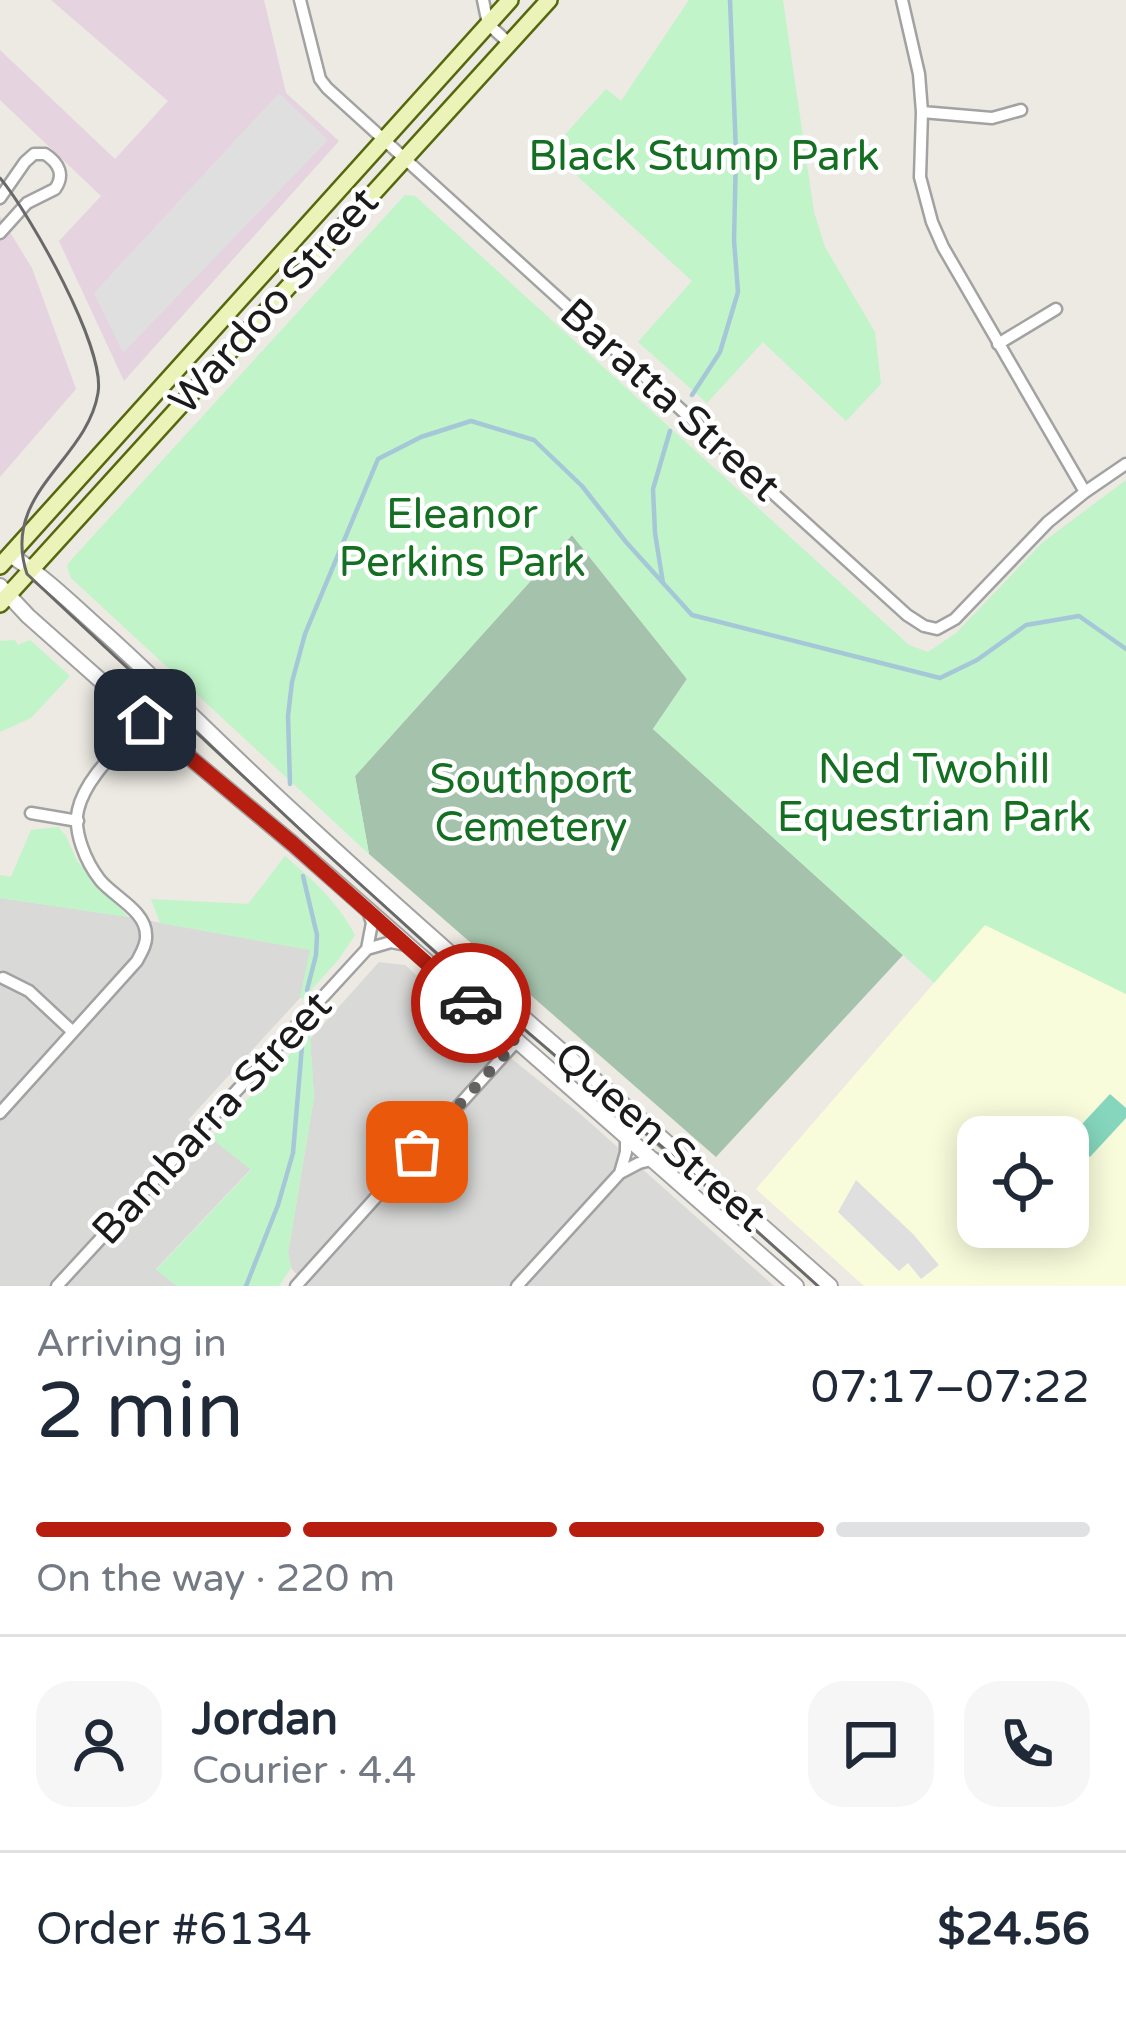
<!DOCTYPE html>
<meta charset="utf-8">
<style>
:root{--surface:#fff;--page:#f6f6f7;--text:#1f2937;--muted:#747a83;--line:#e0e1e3;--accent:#b71e10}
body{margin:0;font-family:"Varela Round",sans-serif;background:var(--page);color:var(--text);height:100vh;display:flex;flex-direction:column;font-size:45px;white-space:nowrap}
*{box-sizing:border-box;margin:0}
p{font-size:39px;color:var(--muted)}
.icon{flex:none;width:66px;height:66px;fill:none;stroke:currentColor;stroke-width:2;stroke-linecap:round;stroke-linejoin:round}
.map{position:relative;height:1286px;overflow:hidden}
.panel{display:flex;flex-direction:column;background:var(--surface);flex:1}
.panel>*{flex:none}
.fabs{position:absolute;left:957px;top:1116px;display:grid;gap:24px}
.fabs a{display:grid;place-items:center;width:132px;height:132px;border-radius:24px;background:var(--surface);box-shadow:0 6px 30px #0003;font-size:60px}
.pin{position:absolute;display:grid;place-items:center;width:102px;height:102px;color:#fff;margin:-51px;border-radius:24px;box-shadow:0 6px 18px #0006}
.courier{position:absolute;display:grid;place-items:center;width:120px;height:120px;margin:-60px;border:9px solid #b71e10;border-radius:50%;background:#fff;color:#222;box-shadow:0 3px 15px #0007}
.summary em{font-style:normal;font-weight:600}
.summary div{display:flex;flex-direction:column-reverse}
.summary{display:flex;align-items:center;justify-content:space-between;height:204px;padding:0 36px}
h1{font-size:78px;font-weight:600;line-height:90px}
.bar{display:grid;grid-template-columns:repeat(4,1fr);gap:18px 12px;align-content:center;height:144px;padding:0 36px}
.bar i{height:15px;border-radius:9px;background:var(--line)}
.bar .on{background:var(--accent)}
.bar p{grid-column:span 4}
.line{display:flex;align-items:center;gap:30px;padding:0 36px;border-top:3px solid var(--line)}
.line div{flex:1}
.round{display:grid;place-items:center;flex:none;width:126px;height:126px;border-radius:36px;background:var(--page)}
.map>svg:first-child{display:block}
</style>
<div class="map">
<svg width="1126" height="1286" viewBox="0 0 1126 1286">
<rect width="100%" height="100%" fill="#eceae2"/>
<path fill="#d9d9d8" d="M0 898 129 917 311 950 300 998 188 1120 251 1169 156 1269 177 1286H0Z
M379 962 405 965 481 1034 578 1112 774 1286H307L291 1268 288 1253 314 1097 310 1039Z"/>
<path fill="#e5d4e0" d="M51 0H264L286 93 339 141 124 381 59 241 101 196 0 100V50L115 159 168 101Z
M0 216 32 268 76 389 0 477Z"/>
<path fill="#f9fcdb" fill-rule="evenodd" d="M985 924 1126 994V1286H864L756 1189ZM978 1137H1068V1227H978Z"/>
<path fill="#a5c3ac" d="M572 535 687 679 653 729 903 955 716 1157 369 854 355 776Z"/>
<path fill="#c1f4c9" d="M689 0H783L814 212 825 247 875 332 881 384 846 421 763 342 707 403 638 342 692 281 550 151 606 89 621 101Z
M405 195 415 196 909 645 928 652 956 633 1043 542 1126 480V994L985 925 934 983 653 729 687 679 572 535 355 776 369 854 71 578 67 566 72 559Z
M15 640 18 645 30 640 70 676 31 718 0 732V641Z
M58 827 66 836 77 861 128 917 0 898V875L11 877 31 830Z
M285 856C314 881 336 900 355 935L339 959 304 998H300L310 950 160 923 151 899 248 904Z
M310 1033 314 1097 288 1253 291 1268 279 1286H177L156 1270 251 1170 211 1138Z"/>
<path fill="#85d6bd" d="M1110 1094 1126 1108V1118L1090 1157 1069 1138Z"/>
<path fill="#dfdfdf" d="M279 93 328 140 123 353 94 293Z
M856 1180 913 1234 939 1265 921 1279 908 1263 899 1271 838 1212Z"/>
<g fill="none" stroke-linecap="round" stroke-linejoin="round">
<path stroke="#a5c7d7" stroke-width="4.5" d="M692 395 720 352 738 292 734 240 736 153 730 0
M663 583 655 533 653 489 670 431
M290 784 288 716 292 682 305 634 378 459 421 437 471 421 534 440 582 486 626 542 692 615 940 678 977 660 1026 625 1079 616 1126 649
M303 876 317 935 316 955 307 990
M246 1286 278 1205 293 1153 302 1046"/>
<defs>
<path id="minor" d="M300 0 320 79 327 88 907 615 924 626 937 629 955 619 1048 522 1085 492 1126 464
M483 0 488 24 510 44
M902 0 919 74 922 112 920 177 932 222 943 247 1085 492
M922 112 992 118 1021 110
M0 198 25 162 34 154H45C59 163 65 175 55 189L27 203 0 233
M998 344 1056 309
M31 813 78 821
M367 949 372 923 368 911
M3 978 29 991 73 1032
M0 1113 137 961C141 953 147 944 146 935 146 911 114 897 100 880 86 862 73 832 78 810 86 775 123 746 145 720
M620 1173 626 1152V1135
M57 1286 367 949 391 942 406 945
M296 1286 516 1042
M517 1286 620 1173 639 1163 655 1159"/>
<path id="tertiary" d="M10 555C46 577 76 608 108 636 173 695 234 758 299 817 472 977 654 1129 830 1286
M0 586 28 616 145 720 293 844 796 1286"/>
<path id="secondary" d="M0 566 510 0
M0 604 549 0"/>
</defs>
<use href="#minor" stroke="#a2a2a2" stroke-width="15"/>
<use href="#tertiary" stroke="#a2a2a2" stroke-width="18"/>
<use href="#secondary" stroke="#56680d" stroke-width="20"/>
<use href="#minor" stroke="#fff" stroke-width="10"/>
<use href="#tertiary" stroke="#fff" stroke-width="14"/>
<use href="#secondary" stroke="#ecf3b8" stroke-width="15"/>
<path stroke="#696969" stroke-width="3" d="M0 178C30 214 106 348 98 393 87 461 0 493 27 574L306 835 456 971 681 1163 818 1286"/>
</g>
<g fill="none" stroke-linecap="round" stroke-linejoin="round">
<path stroke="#646361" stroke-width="12" stroke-dasharray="0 21.6" d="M417 1152 516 1042 471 1003"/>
<path stroke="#b71e10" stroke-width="15" d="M145 720 293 844 471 1003"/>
</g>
<g text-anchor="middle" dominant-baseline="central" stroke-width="9" stroke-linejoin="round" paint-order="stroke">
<g font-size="42" fill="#146f23" stroke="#fff">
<text x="704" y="156">Black Stump Park</text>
<text x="462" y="514">Eleanor<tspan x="462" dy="48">Perkins Park</tspan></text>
<text x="934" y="769">Ned Twohill<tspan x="934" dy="48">Equestrian Park</tspan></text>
<text x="531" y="779">Southport<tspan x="531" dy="48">Cemetery</tspan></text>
</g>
<g font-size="42" fill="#1b1b1b" stroke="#fff">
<text transform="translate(274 301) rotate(-48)">Wardoo Street</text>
<text transform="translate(670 400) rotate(42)">Baratta Street</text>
<text transform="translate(212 1118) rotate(-47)">Bambarra Street</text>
<text transform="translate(660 1137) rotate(41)">Queen Street</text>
</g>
</g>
</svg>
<div class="fabs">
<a><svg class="icon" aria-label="locate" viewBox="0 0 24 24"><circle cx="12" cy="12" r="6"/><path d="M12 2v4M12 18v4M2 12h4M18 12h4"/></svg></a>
</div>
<div class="pin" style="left:417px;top:1152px;background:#ea580c"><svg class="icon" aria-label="bag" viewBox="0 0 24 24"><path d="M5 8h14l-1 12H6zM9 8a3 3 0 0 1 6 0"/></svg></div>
<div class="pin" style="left:145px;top:720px;background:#1f2937"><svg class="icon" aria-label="home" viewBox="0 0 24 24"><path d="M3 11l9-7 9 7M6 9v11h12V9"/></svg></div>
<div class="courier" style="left:471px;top:1003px"><svg class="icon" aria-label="car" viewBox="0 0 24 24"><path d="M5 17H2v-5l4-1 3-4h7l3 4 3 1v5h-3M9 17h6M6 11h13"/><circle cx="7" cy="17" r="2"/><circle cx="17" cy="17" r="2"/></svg></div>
</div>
<section class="panel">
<div class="summary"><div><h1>2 min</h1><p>Arriving in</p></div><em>07:17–07:22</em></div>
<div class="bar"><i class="on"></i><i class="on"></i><i class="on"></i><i></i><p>On the way · 220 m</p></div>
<div class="line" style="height:216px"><a class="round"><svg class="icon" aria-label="person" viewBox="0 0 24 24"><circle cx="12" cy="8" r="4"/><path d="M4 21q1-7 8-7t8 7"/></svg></a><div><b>Jordan</b><p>Courier · 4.4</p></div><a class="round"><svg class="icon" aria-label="chat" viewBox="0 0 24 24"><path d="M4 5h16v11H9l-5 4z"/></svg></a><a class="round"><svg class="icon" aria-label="phone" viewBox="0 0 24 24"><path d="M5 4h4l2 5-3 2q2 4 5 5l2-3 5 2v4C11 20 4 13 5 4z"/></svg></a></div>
<div class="line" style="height:156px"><div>Order #6134</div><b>$24.56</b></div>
</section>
